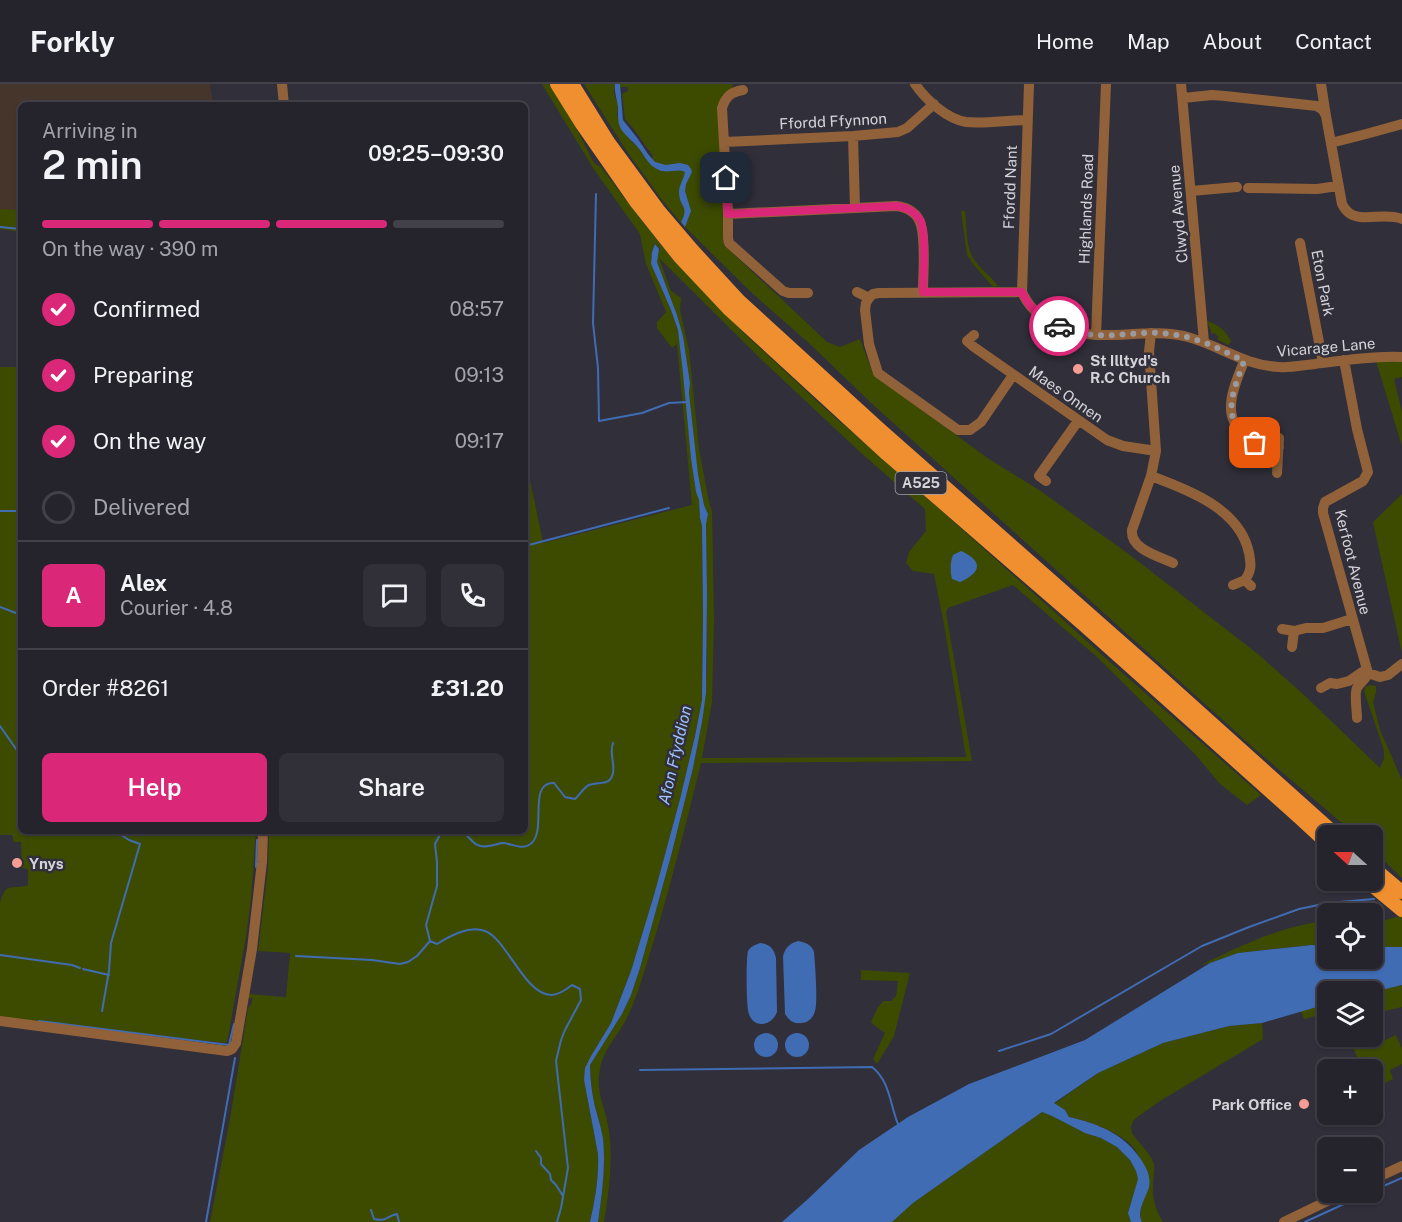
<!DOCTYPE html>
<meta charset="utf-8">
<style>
:root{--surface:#25232c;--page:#312f38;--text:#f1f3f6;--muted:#a3a4a9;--line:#424048;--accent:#db2777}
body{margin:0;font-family:"Public Sans",sans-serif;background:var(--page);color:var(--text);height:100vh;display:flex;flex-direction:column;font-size:22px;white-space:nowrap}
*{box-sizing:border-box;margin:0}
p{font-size:20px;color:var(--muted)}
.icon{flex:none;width:33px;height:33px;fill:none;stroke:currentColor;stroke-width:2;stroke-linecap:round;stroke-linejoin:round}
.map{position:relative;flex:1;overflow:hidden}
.panel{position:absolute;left:18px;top:18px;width:510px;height:732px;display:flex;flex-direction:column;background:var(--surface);border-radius:9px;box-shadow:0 2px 4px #0004,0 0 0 2px var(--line)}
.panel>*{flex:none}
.needle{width:39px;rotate:291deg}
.fabs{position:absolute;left:1317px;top:741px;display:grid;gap:12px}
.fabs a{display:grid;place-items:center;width:66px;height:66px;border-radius:9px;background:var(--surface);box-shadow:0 2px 4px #0004,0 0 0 2px var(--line);font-size:30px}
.pin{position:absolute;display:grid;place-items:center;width:51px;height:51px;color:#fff;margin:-26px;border-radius:12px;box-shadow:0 3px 9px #0006}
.courier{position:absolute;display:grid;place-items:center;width:60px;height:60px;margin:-30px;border:4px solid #db2777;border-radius:50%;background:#fff;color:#222;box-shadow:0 2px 8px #0007}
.overview em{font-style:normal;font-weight:600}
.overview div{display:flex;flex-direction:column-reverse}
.overview{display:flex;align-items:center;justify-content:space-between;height:102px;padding:0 24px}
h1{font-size:39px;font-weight:600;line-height:45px}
.bar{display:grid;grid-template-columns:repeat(4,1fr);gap:9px 6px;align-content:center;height:72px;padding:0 24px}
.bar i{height:8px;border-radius:4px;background:var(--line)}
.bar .current{background:var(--accent)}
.bar p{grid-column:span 4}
.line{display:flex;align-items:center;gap:15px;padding:0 24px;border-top:2px solid var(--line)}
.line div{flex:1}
.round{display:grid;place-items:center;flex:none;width:63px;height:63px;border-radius:9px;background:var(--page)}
ol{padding:0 24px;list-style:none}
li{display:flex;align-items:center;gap:18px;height:66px}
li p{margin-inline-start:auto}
li .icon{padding:6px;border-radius:50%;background:var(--accent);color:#fff;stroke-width:4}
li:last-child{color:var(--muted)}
li i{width:33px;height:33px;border:3px solid var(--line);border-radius:50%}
.primary-button{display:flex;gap:12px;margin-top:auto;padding:12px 24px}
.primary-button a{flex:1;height:69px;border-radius:9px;background:var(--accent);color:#fff;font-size:24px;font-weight:600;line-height:69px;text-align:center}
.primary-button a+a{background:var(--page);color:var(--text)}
header{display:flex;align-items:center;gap:36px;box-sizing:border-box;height:84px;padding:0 30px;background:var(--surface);border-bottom:2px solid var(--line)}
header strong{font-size:28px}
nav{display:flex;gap:33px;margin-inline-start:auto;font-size:21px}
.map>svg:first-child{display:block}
</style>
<header>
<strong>Forkly</strong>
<nav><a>Home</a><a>Map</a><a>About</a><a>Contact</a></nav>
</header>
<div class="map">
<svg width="1402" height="1138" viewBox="0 0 1402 1138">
<rect width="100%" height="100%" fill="#312f3a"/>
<path fill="#45352a" d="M0 0H210L213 21H21V126H0Z"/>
<path fill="#3d4b01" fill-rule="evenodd" d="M542 0H549L573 38 594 79 601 83 638 132 667 168 743 248 820 320 934 420 1110 578 1261 711 1247 721 1220 700 1195 670 1096 572 1013 501 948 524 946 529 972 677 701 679C682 756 663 832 638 907 634 918 629 931 623 941 615 954 602 969 600 985 595 1009 606 1024 609 1047 613 1077 609 1108 604 1138H598C602 1111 606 1082 603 1054 601 1044 598 1033 595 1023 592 1010 590 995 590 981L622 930 631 911 640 884 671 772 693 684 702 638 707 587 706 440 708 430 704 421 698 390 689 309 690 299 683 252 677 231 657 178V170L660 165 655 159 652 168 651 180 671 226 678 246 683 290 691 375 696 408 699 416 700 434 702 442 703 531 702 616 695 652 680 715 654 811 631 887 611 939 591 972 584 996 598 1070C599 1093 595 1116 590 1138H210L230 1035 248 924 252 919V914H249V910L286 913 290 869 258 867 268 785 269 747H525V382L527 381 543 459 692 421 677 260 672 264 657 244V238L666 228 646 180 640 150 593 84ZM659 174 763 277 860 368 925 425 926 447 909 468 906 479 913 487 934 490 944 540 966 673 702 674 712 618 714 535 712 427 709 418 699 365 689 266 680 226 681 214 671 207Z
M584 0H615L614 9 618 21 617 32 632 58 639 64 644 72 655 78 652 74 653 72 633 44 625 35 622 10 628 7V3H620V0H733L732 4 721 15 718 24 724 161 827 258 840 263 860 255 873 290 986 373 1039 406 1130 471 1258 570 1303 610 1380 684 1384 675V666L1364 607 1365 603 1370 601 1376 602V608L1373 618 1380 646 1402 696V794L1373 766 1372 752 1356 751 1256 666 870 318 812 262 754 211 683 141 662 116 628 69Z
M0 125 21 126V148L0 145Z
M961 127H965C967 143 965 165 976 178 982 187 992 193 998 202L993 203 973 180 967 171Z
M1207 237C1219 241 1225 246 1231 257L1228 261 1217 255 1219 253 1214 249 1212 250Z
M1376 277H1402V293L1394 295 1402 328V362Z
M0 283H21V747H256L251 814 246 853 227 959 96 946 0 934V819C7 796 9 807 28 801V785L22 784 21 758H14L12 751H0Z
M1402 410V569L1373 438Z
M1401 832 1402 833V863H1373L1372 836 1381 837Z
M1327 837V862L1312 861 1238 869 1210 879 1201 881C1241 862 1283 841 1327 837Z
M861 886 910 889 894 952 877 980 873 975 885 949 874 941 871 938 877 925 883 917H891L896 912 898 897 861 896Z
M1402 901V923L1385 927 1374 907Z
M1327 920V929L1304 935 1301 927Z
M1262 939 1263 955 1160 1017 1136 1034 1133 1037 1131 1043 1132 1049C1137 1057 1153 1072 1154 1081 1155 1087 1153 1095 1153 1101 1152 1114 1156 1127 1163 1138H1142C1137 1127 1145 1113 1149 1102 1145 1091 1142 1077 1136 1067 1125 1049 1088 1037 1069 1033L1065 1026 1054 1020 1098 989 1163 959 1229 942Z
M1396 951 1402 965V980L1390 986 1393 995 1383 1000C1377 994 1372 994 1372 986L1363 985 1352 962 1357 960 1359 963 1385 956Z
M1042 1028 1052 1032 1085 1049 1101 1054 1117 1063 1130 1076 1136 1087 1138 1096 1128 1128 1131 1138H892L913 1119Z"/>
<path fill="#406cb4" d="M615 0H620L623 36 638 55 648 70 655 78 666 81 680 79 688 81 691 85 692 88 686 100 685 107 691 127 685 143 681 138C690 122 679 123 679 108 679 101 684 95 685 88 677 84 668 90 659 86 649 82 646 74 640 66 636 60 629 55 624 49 617 41 618 33 618 23 617 15 614 8 615 0Z
M655 160 659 165 657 178 677 231 683 252 690 299 689 309 698 390 704 421 708 430 706 440 707 510 706 609 702 638 693 684 671 772 640 884 631 911 622 930 590 981C590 995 592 1010 595 1023 598 1033 601 1044 603 1054 606 1082 602 1110 598 1138H590C595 1116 599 1093 598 1070L584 996 585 984 591 972 611 939 631 887 654 811 680 715 695 652 702 616 703 531 702 442 700 434 699 416 696 408 691 375 683 290 678 246 671 226 651 180 652 168Z
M961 467C983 477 982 488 960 498L952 495C950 487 950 479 953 471Z
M798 857C805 858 812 861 814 868 815 880 818 917 815 927 813 934 808 939 801 939 793 940 789 936 785 930L783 872C785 864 790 859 798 857Z
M760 859C770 860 774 865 776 874L777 928C772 942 754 945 749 930 746 923 746 873 748 867 751 862 755 861 760 859Z
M1312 861 1327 862 1328 874H1372L1373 863H1402V901L1373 908H1328L1327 920 1262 939 1229 942 1163 959 1098 989 1054 1019 1065 1026 1069 1033C1099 1040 1125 1050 1142 1077 1147 1085 1151 1093 1149 1103 1146 1114 1136 1127 1142 1138H1131L1128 1129 1138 1095 1136 1087 1130 1076 1117 1063 1101 1054 1085 1049 1052 1032 1042 1028 913 1119 892 1138H782L808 1115 859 1066 908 1033 969 1000 1085 956 1210 879 1238 869Z
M785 961a12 12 0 1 1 24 0a12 12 0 1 1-24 0Z
M754 961a12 12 0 1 1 24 0a12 12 0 1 1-24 0Z"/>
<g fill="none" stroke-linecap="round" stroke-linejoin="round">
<path stroke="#406cb4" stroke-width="2" d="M596 110 593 239 598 284 599 337 642 329 669 319 688 318
M0 143 21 145
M0 427H21
M525 462 669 424
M0 523 21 531
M0 642 21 672
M442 747 435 760 437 778V802L426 841 430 857 437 860C450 852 469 841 485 847 507 855 524 910 551 911 559 911 567 905 572 901L580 905 581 916 565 946 561 956 556 977 568 1084 561 1124 557 1138
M462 747C471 754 475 765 488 762 493 762 497 760 502 759 511 759 520 766 529 761 549 750 526 698 554 699L565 713 575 715C580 711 583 704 589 701 599 697 610 703 613 689 615 679 609 669 613 659
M256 783 257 756
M0 871 72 881 80 884
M296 872 372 876 400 880 408 878 417 872 430 857
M83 885 109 891
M102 927 109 887 111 859 140 760 129 756 115 747
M39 937 229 961 234 940
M999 967 1051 950 1202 862 1249 843 1299 825 1328 819 1374 815
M640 986 872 983C890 997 890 1021 898 1040
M536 1067 541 1074V1080L550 1090 551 1096 556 1101 563 1112
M1372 1107 1402 1094
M371 1126 374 1135C388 1138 386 1132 397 1130L399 1138
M206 1138 235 974
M1305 1138 1370 1108"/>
<path stroke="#91623a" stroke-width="10" d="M282 0 284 21
M915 0C926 16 947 35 966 38 984 40 1009 36 1027 36
M1029 0 1022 208C1034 236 1068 250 1097 251 1127 252 1155 246 1184 252 1218 260 1242 281 1279 283 1291 284 1304 281 1315 280 1345 276 1373 272 1402 273
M1181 0 1204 258
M1321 0 1326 32
M743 6C731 8 726 12 722 24L728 130V154L729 159 783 207 789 209H808
M1183 14 1212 11 1225 12 1317 22 1323 26 1326 32 1342 120C1344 123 1345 126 1348 128 1359 139 1386 128 1402 135
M853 52 855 124
M724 58 853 52 898 48 907 44 934 20
M1331 59 1366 50 1402 40
M1248 104 1317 105 1338 102
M1191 107 1237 103
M728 130 896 122C907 123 918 129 921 141 926 159 923 189 923 208
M1300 159 1323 279
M857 208 869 214
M1151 249 1149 268 1156 367 1151 392 1132 446C1130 465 1158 472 1173 479
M974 251 967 257 974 263 1107 356 1123 362 1156 367
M1096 251 1106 0
M1344 276 1357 345 1368 388 1363 397 1325 418 1323 424V429L1368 589C1366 596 1361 597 1357 604 1354 610 1357 626 1357 634
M1244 277C1239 291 1231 307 1231 322 1230 337 1241 353 1255 359 1263 362 1271 363 1279 363
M1013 291 981 338 970 346H958L878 289 869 260 865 226 866 219 869 214 873 210 879 209 1022 208
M1277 389 1279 354
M1151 392C1189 406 1240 425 1249 469 1251 480 1252 486 1245 496
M1046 397 1039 392 1078 337
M1233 501 1245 496 1251 502
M1282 545 1294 547 1306 544H1323L1352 535
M1292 563 1294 547
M1321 604 1330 599 1337 600 1349 597 1362 588 1368 589 1380 593 1388 591 1402 580
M0 937 227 967 232 965 236 959 252 865 262 778 263 747
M1372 1096 1402 1082
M1284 1138 1346 1108"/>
<path stroke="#f08f2f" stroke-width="14" d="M557 0 582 40 637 119 680 173 728 224 887 370 1083 540 1299 733 1328 760
M572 0 608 58 658 126 693 167 739 217 878 344 1150 584 1337 752
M1372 783 1402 808
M1366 796 1402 826"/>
</g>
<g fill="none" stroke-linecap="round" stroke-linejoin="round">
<path stroke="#9b9aa1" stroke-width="6" stroke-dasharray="0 10.8" d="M1059 242C1070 247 1083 250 1095 251 1120 253 1145 246 1170 250 1197 253 1220 265 1244 277 1233 309 1218 337 1255 359"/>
<path stroke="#db2777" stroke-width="8" d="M726 94 728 130 896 122C907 123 914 127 920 136 927 149 923 192 923 208H1022C1028 223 1043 236 1059 242"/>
</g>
<g fill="#f59c95" stroke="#312f3a" stroke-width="2">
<circle cx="1078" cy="285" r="6"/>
<circle cx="17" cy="779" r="6"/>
<circle cx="1304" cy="1020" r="6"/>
</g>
<g text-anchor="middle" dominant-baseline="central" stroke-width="5" stroke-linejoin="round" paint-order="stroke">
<rect fill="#312f3a" stroke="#a3a2a9" stroke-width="1.5" x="895.5" y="388" width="51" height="22" rx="4.5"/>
<g font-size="14" font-weight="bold" fill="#d4d3d9">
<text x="921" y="399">A525</text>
</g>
<g font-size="15" fill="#d4d3d9" stroke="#312f3a">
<text transform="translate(833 37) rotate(-3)">Ffordd Ffynnon</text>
<text transform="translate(1010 103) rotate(-88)">Ffordd Nant</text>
<text transform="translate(1086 125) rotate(-88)">Highlands Road</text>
<text transform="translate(1178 130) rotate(-95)">Clwyd Avenue</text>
<text transform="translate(1323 199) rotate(79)">Eton Park</text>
<text transform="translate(1326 263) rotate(-5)">Vicarage Lane</text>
<text transform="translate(1066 310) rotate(35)">Maes Onnen</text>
<text transform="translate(1353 478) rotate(76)">Kerfoot Avenue</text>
</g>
<g font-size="15" font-weight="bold" fill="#d4d3d9" stroke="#312f3a" text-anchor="start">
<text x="1090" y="276">St Illtyd's<tspan x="1090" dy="17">R.C Church</tspan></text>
<text x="29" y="779">Ynys</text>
<text x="1292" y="1020" text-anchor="end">Park Office</text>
</g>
<g font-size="16" font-style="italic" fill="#9ec2fd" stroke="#312f3a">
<text transform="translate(675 671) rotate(-77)">Afon Ffyddion</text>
</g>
</g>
</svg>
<div class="fabs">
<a><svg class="needle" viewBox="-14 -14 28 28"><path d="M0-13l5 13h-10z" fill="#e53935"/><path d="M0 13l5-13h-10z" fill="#a3a4a9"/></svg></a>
<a><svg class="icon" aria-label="locate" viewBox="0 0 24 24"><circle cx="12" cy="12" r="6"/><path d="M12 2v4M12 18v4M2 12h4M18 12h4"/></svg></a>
<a><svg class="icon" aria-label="layers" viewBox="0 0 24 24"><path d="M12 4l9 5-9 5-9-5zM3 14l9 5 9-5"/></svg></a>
<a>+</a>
<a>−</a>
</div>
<div class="pin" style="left:1255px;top:359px;background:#ea580c"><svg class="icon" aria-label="bag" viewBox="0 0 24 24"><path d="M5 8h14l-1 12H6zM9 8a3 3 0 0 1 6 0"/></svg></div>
<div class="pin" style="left:726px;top:94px;background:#1f2937"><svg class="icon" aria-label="home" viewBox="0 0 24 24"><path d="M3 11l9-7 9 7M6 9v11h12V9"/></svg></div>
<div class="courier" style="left:1059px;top:242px"><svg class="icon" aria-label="car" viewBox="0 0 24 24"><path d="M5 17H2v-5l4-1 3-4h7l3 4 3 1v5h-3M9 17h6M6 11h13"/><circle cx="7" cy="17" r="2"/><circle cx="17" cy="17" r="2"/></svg></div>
<section class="panel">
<div class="overview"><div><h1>2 min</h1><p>Arriving in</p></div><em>09:25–09:30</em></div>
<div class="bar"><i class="current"></i><i class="current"></i><i class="current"></i><i></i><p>On the way · 390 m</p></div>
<ol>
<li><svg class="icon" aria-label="check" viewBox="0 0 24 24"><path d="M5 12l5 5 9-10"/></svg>Confirmed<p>08:57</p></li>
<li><svg class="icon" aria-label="check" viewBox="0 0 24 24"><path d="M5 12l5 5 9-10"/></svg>Preparing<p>09:13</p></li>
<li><svg class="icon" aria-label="check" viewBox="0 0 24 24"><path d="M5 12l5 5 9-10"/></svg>On the way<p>09:17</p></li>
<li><i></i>Delivered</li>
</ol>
<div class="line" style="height:108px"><b class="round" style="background:var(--accent);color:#fff">A</b><div><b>Alex</b><p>Courier · 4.8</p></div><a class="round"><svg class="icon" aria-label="chat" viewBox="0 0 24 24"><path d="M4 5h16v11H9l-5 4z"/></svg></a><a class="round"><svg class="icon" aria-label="phone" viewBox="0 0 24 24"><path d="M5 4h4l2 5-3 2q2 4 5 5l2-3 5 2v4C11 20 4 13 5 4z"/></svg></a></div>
<div class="line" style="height:78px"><div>Order #8261</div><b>£31.20</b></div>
<div class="primary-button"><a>Help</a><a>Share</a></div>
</section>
</div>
